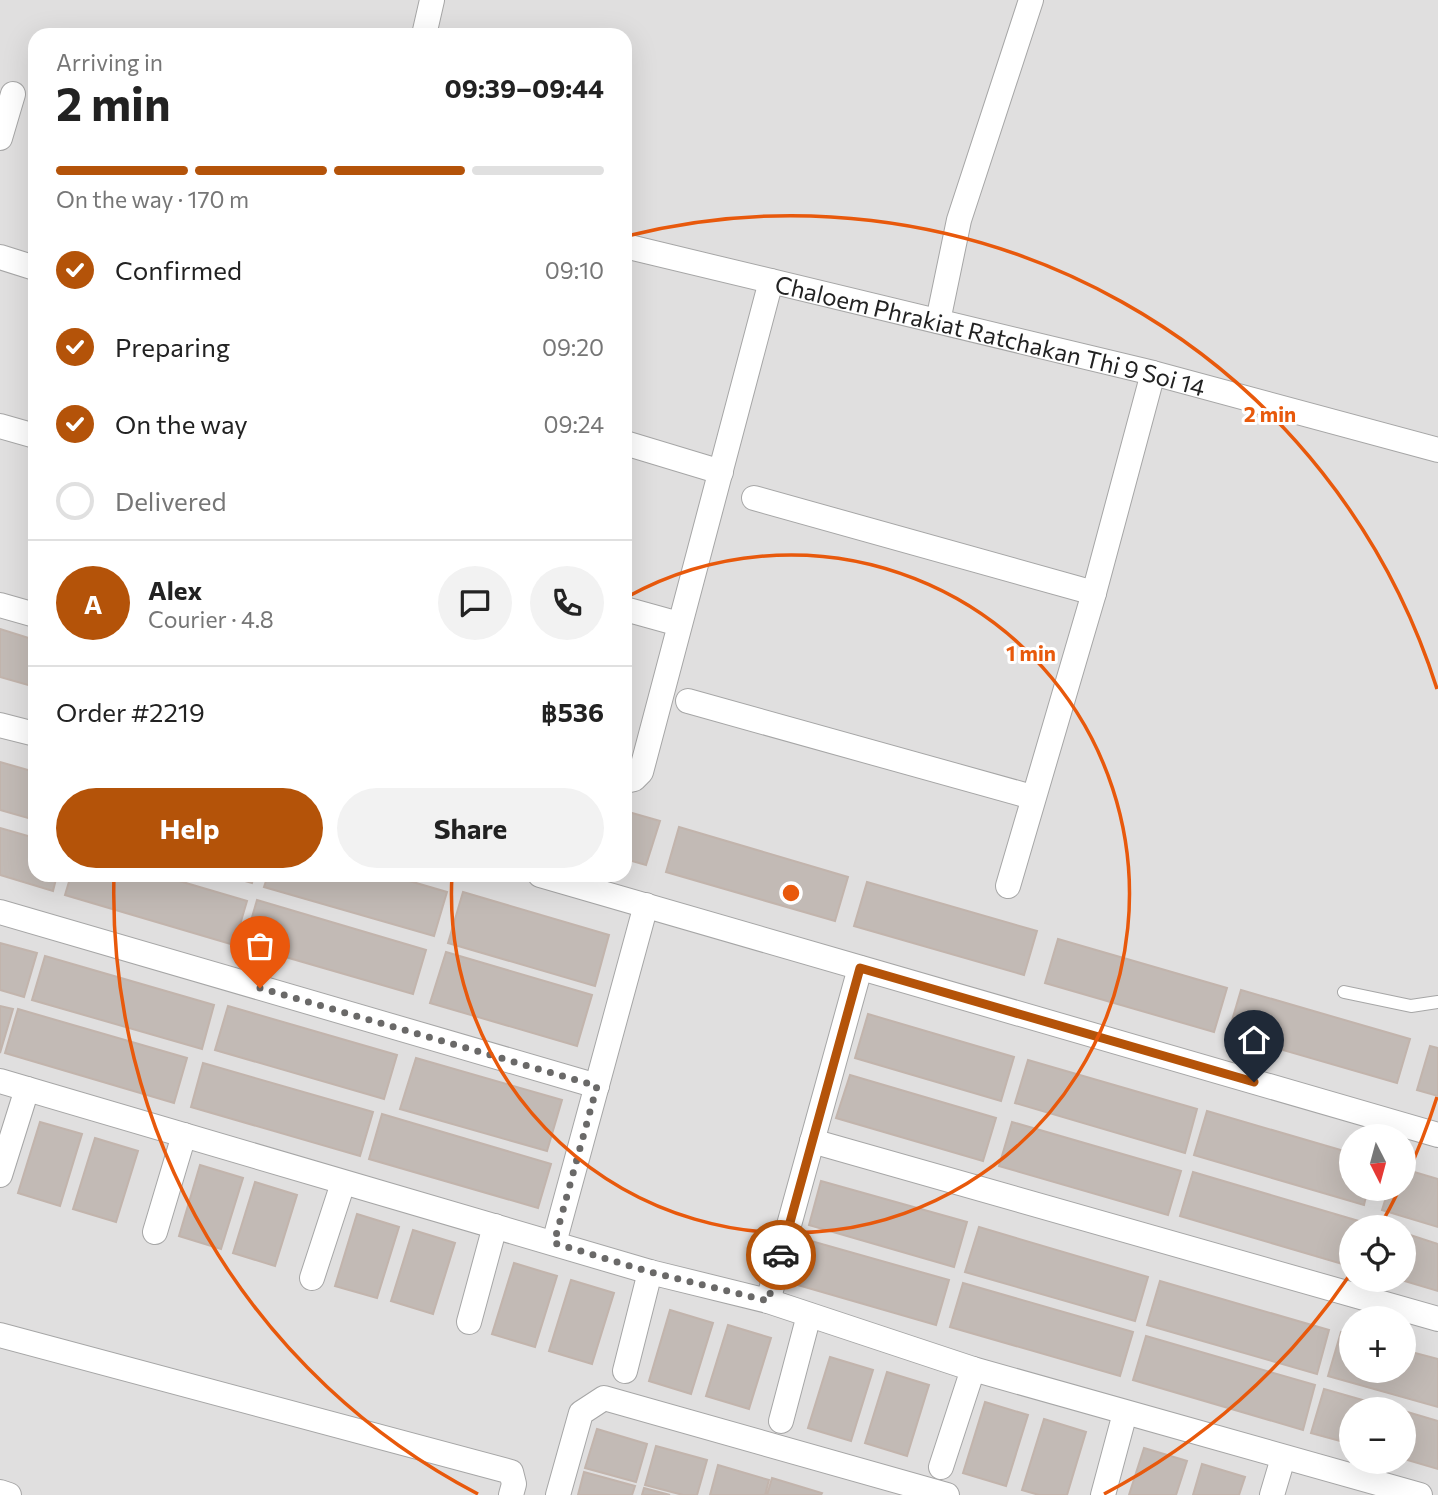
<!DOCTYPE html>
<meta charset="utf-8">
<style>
:root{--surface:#fff;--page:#f2f2f2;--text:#222;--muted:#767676;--line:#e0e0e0;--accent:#b45309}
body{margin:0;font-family:Commissioner,sans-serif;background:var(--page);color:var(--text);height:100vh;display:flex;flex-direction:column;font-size:26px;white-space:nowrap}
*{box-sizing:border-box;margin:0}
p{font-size:23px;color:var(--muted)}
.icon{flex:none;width:38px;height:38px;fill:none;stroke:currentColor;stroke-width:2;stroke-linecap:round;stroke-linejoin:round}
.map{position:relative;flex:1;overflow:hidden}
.side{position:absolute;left:28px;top:28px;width:604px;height:854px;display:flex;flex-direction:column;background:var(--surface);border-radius:21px;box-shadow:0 7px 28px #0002}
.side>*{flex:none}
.needle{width:46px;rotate:174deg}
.controls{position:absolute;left:1339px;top:1124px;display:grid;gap:14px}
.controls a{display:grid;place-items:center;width:77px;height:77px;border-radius:50%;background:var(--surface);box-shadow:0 7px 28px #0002;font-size:35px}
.pin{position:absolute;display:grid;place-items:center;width:60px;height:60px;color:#fff;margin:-72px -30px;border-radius:50% 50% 50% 0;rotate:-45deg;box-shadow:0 0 7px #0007}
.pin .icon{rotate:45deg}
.courier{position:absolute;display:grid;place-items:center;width:70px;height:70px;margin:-35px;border:5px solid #b45309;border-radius:50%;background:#fff;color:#222;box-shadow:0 2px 9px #0007}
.overview em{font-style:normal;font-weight:700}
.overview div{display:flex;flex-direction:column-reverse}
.overview{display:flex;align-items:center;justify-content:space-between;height:119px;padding:0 28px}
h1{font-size:46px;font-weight:700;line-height:52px}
.bar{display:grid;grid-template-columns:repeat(4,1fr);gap:10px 7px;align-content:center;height:84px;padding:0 28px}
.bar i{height:9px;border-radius:5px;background:var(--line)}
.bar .on{background:var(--accent)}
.bar p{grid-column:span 4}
.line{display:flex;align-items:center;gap:18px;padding:0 28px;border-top:2px solid var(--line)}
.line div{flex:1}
.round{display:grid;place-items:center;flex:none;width:74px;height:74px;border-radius:37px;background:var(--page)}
ol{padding:0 28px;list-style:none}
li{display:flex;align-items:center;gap:21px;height:77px}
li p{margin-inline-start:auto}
li .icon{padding:7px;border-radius:50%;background:var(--accent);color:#fff;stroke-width:4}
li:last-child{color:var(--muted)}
li i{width:38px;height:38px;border:4px solid var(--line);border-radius:50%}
.primary-button{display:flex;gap:14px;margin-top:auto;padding:14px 28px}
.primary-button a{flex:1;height:80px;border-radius:42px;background:var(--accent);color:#fff;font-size:28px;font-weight:700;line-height:80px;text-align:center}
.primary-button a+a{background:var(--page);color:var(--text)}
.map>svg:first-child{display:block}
</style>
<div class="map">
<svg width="1438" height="1495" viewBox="0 0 1438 1495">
<rect width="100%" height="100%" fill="#f1eee9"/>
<path fill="#e0dfdf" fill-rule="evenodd" d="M0 0H1438V1495H0ZM35 35H625V875H35ZM1351 1136H1404V1188H1351ZM1351 1227H1404V1279H1351ZM1351 1318H1404V1370H1351ZM1351 1409H1404V1461H1351Z"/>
<path fill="#c2bab5" stroke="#c2b4ac" stroke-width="2" d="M0 629 35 640V687L0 677Z
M0 762 35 772V820L0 810Z
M625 811 660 821 646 865 625 859Z
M679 827 848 877 835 921 666 872Z
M0 828 35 838V875H57L53 891 0 875Z
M71 875H159L247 901 234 945 65 895Z
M224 875H254L252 883Z
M268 875H389L447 892 434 936 264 887Z
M867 882 1037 931 1024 975 854 926Z
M463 892 609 935 595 986 448 943Z
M257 900 426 950 413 994 244 945Z
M1058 939 1227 988 1214 1032 1045 983Z
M0 943 37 953 24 997 0 990Z
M446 952 592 995 577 1046 430 1003Z
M45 956 214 1005 202 1049 32 1000Z
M1241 990 1410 1039 1397 1083 1228 1034Z
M0 1006 13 1009 0 1053Z
M228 1006 397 1055 384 1099 215 1050Z
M18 1009 187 1058 174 1103 5 1053Z
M868 1014 1014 1057 1001 1101 855 1058Z
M1430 1046 1438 1048V1096L1417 1090Z
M416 1058 562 1100 547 1151 400 1109Z
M1028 1060 1197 1109 1185 1153 1015 1103Z
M203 1063 373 1112 360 1156 191 1107Z
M850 1075 996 1118 983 1161 836 1118Z
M1207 1111 1351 1153V1188H1368L1364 1205 1194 1155Z
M382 1114 551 1164 538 1208 369 1159Z
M40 1122 82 1134 60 1206 18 1193Z
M1012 1122 1181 1171 1168 1215 999 1166Z
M95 1138 138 1151 116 1222 73 1209Z
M200 1165 243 1178 221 1249 179 1236Z
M1404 1169 1438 1179V1227L1382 1210 1389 1188H1404Z
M1193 1172 1362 1222 1360 1227H1351L1349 1266 1180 1216Z
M821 1181 967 1222 954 1267 809 1225Z
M255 1182 297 1195 275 1266 233 1253Z
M357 1214 399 1227 377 1298 335 1286Z
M979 1227 1148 1277 1135 1321 965 1272Z
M413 1230 455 1243 433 1314 391 1301Z
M1404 1233 1438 1244V1291L1398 1279H1404Z
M804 1239 949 1280 936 1325 791 1283Z
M514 1263 557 1276 535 1347 492 1334Z
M571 1280 614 1293 592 1364 549 1351Z
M1160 1281 1329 1330 1317 1374 1147 1325Z
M963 1283 1133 1332 1120 1376 950 1327Z
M670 1310 713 1323 691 1394 649 1381Z
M728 1325 771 1338 749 1409 706 1396Z
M1341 1332 1351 1335V1370H1404V1350L1438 1359V1407L1328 1376Z
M1146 1336 1315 1385 1303 1430 1133 1380Z
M830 1357 873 1370 851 1441 808 1428Z
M887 1372 929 1385 907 1456 865 1443Z
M1324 1389 1394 1409H1351V1444L1311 1433Z
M985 1402 1028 1415 1006 1486 963 1473Z
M1404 1411 1438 1421V1469L1404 1459Z
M1044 1419 1086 1432 1067 1495H1039L1022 1490Z
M597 1429 647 1444 636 1482 585 1468Z
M656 1446 707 1460 697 1495H683L645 1485Z
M1144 1448 1187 1461 1176 1495H1129Z
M1202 1464 1245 1477 1239 1495H1193Z
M718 1465 769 1480 765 1495H710Z
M584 1472 635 1486 632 1495H578Z
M772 1478 822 1493 821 1495H767Z
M644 1488 670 1495H642Z"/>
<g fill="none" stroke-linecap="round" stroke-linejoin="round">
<defs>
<path id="service" d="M1344 992 1411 1006 1438 1002"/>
<g id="minor">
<path d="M424 35 432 0"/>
<path d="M0 138 13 94"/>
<path id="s1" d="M625 246 1153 373 1438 450"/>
<path d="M0 257 35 268"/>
<path d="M938 321 959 220 1031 0"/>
<path d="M0 426 35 436"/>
<path d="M625 443 721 472"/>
<path d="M754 498 1094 593"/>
<path d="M0 605 35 615"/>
<path d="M625 609 679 624"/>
<path d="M688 701 1032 797"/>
<path d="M0 725 35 734"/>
<path d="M625 781 634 779 641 772 771 281"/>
<path d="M540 875 1438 1135"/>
<path d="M1008 886 1094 593 1153 373"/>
<path d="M0 912 597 1086"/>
<path d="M0 1081 650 1272 768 1301 973 1369 1420 1495"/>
<path d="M812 1141 1438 1319"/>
<path d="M0 1175 27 1089"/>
<path d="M155 1232 184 1135"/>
<path d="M554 1243 646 905"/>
<path d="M312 1278 343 1183"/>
<path d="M768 1301 860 968"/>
<path d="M469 1322 495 1226"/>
<path d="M0 1335 511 1472 514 1484 511 1495"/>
<path d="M625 1371 650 1272"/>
<path d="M781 1421 809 1315"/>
<path d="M941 1467 973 1369"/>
<path d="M0 1492 9 1495"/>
<path d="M558 1495 581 1413 604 1398 947 1495"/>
<path d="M1103 1495 1125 1413"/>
<path d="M1272 1495 1283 1458"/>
</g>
</defs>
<use href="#service" stroke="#a6a6a6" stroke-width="14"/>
<use href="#minor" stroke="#a6a6a6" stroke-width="26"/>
<use href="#service" stroke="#fff" stroke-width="12"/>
<use href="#minor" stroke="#fff" stroke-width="24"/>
</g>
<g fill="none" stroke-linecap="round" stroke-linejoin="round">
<path stroke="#6a6968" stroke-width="7" stroke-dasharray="0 12.6" d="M260 988 597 1086 554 1243 650 1272 768 1301 781 1255"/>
<path stroke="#b45309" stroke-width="9" d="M781 1255 860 968 1254 1082"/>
</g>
<g fill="none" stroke="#e8590c" stroke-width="3.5">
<path d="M627 597A339 339 0 1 1 452 875"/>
<path d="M1437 1097A677 677 0 0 1 1405 1179M1399 1190A677 677 0 0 1 1380 1226M1349 1276A677 677 0 0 1 1104 1494M478 1494A677 677 0 0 1 114 875M627 236A677 677 0 0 1 1437 689"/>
</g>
<g text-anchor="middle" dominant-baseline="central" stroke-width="6" stroke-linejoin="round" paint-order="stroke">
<g font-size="24" fill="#222" stroke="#fff">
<text stroke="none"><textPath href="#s1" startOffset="376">Chaloem Phrakiat Ratchakan Thi 9 Soi 14</textPath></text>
</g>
</g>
<circle cx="791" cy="893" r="10" fill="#e8590c" stroke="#fff" stroke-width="3.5"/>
<g font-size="21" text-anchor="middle" font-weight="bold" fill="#e8590c" stroke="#fff" stroke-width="6" stroke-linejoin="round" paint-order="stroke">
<text x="1270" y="422">2 min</text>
<text x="1031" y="661">1 min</text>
</g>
</svg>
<div class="controls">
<a><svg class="needle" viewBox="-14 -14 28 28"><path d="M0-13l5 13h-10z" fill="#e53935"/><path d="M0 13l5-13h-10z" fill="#767676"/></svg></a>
<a><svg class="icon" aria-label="locate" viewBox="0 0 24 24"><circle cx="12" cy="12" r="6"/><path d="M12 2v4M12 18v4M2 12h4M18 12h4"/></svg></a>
<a>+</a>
<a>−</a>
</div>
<div class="pin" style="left:260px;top:988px;background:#ea580c"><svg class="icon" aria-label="bag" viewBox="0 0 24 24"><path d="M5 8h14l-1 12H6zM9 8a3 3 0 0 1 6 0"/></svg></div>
<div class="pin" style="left:1254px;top:1082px;background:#1f2937"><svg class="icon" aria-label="home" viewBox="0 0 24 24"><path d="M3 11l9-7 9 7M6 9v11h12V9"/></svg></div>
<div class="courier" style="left:781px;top:1255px"><svg class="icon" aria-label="car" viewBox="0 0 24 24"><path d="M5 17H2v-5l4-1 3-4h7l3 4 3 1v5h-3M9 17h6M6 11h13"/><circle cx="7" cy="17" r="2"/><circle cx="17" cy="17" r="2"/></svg></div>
<section class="side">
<div class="overview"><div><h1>2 min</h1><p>Arriving in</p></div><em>09:39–09:44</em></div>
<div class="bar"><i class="on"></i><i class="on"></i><i class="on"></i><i></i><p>On the way · 170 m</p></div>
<ol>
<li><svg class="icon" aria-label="check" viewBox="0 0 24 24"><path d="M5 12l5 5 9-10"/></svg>Confirmed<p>09:10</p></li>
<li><svg class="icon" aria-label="check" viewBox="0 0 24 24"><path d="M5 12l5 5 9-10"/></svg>Preparing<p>09:20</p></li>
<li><svg class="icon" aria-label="check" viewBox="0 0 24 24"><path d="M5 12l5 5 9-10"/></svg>On the way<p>09:24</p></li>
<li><i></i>Delivered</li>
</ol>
<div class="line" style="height:126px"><b class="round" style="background:var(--accent);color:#fff">A</b><div><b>Alex</b><p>Courier · 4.8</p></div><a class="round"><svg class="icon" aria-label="chat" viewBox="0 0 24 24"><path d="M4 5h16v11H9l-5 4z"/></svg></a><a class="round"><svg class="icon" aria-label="phone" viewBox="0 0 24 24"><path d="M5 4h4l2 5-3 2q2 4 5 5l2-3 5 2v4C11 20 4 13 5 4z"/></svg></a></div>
<div class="line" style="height:91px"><div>Order #2219</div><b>฿536</b></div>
<div class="primary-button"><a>Help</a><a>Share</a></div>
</section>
</div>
